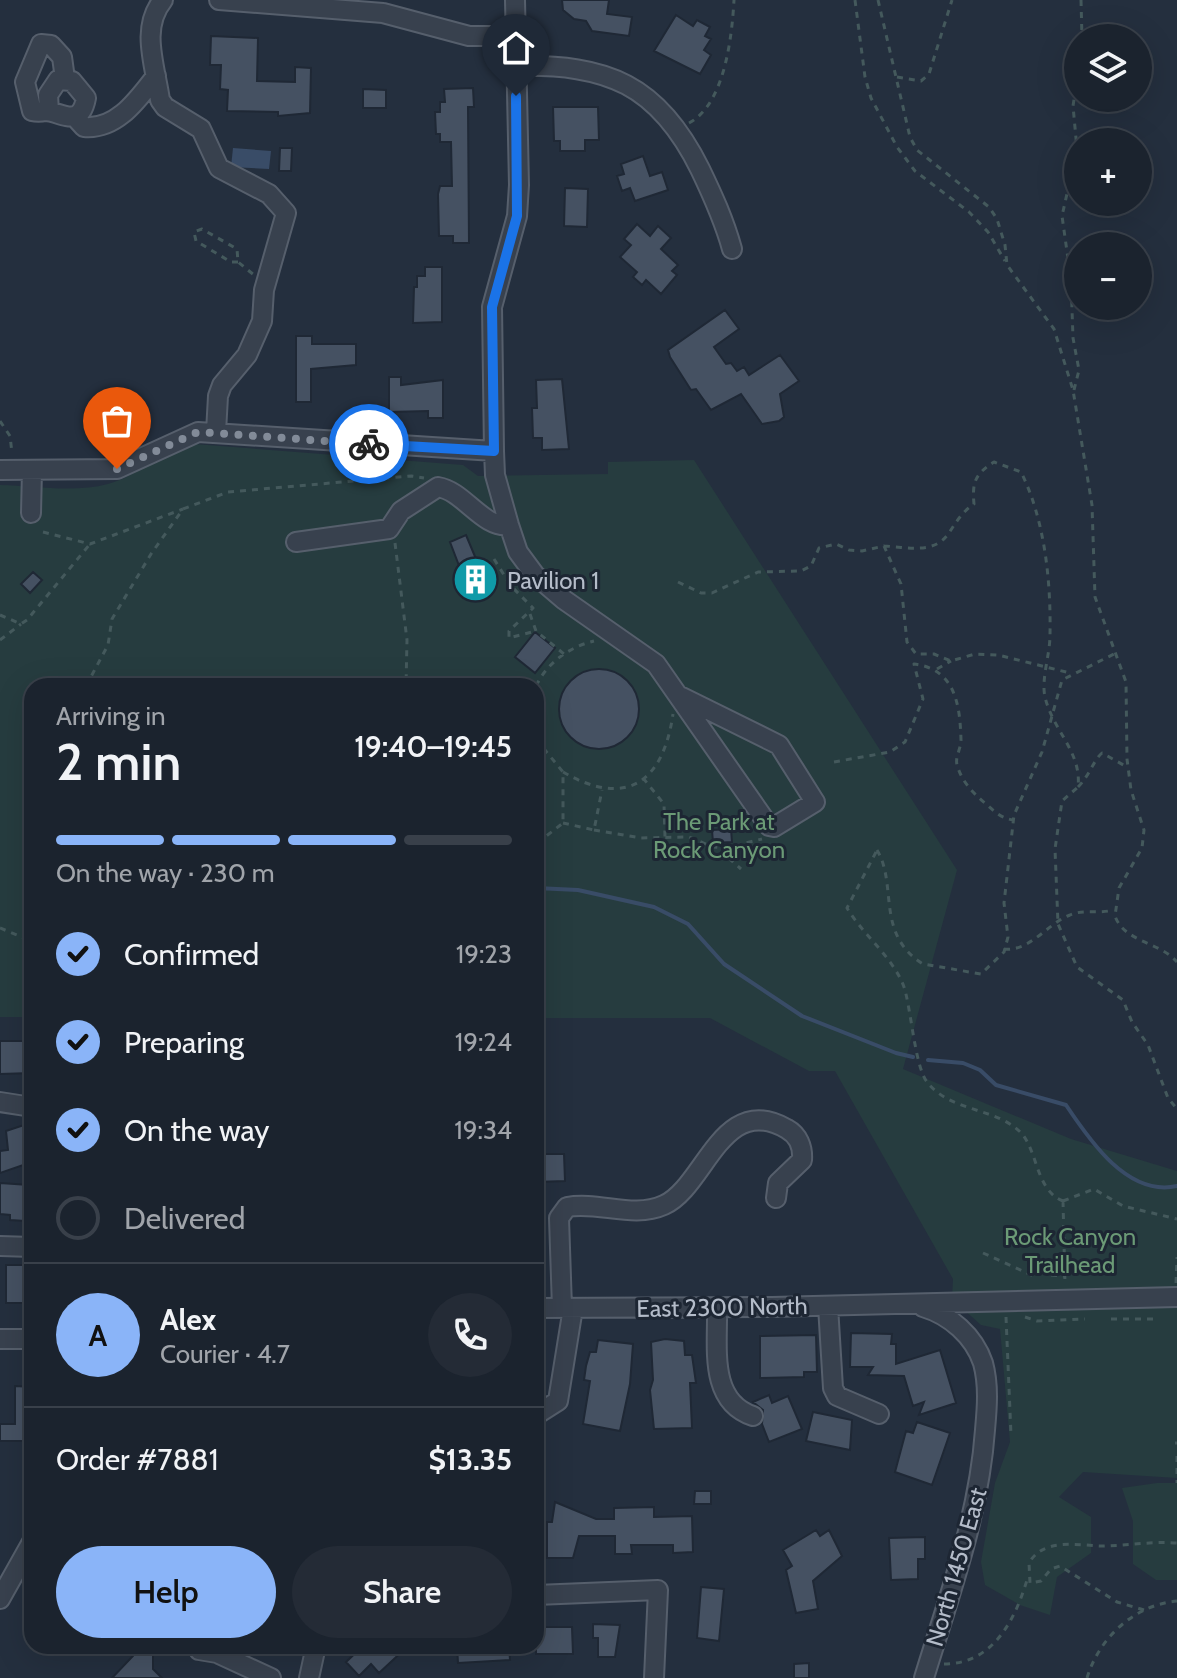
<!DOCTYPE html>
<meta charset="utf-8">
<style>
:root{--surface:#1b232e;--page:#242b36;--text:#f1f3f6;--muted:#a0a4aa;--line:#39404a;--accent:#8ab4f8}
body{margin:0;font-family:Cabin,sans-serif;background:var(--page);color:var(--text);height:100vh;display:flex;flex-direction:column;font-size:30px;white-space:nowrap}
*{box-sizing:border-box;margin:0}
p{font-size:26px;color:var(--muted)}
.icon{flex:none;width:44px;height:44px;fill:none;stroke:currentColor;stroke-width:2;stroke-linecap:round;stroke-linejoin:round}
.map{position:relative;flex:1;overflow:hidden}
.drawer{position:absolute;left:24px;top:678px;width:520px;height:976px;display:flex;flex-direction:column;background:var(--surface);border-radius:24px;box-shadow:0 8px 32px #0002,0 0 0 2px var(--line)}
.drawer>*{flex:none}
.tools{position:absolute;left:1064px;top:24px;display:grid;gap:16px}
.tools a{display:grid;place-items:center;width:88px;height:88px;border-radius:50%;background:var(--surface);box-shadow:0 8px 32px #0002,0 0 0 2px var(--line);font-size:40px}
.pin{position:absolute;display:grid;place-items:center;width:68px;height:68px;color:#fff;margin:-82px -34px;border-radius:50% 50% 50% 0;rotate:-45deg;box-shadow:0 0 8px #0007}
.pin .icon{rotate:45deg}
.courier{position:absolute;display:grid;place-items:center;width:80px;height:80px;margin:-40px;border:6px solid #1a73e8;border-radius:50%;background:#fff;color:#222;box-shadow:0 2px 10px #0007}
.summary em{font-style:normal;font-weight:600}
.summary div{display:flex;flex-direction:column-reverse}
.summary{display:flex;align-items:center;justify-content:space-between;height:136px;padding:0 32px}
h1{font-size:52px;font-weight:600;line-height:60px}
.bar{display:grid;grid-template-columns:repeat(4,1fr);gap:12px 8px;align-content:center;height:96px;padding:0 32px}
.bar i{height:10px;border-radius:6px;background:var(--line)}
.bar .current{background:var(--accent)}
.bar p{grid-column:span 4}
.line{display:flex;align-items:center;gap:20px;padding:0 32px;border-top:2px solid var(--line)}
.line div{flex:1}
.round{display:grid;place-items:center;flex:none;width:84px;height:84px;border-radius:42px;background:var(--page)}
ol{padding:0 32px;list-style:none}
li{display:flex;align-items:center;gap:24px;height:88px}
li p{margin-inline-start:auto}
li .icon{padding:8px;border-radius:50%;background:var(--accent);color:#111;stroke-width:4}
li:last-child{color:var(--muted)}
li i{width:44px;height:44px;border:4px solid var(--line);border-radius:50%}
.button{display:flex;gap:16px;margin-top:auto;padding:16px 32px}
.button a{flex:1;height:92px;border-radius:48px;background:var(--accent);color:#111;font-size:32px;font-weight:600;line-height:92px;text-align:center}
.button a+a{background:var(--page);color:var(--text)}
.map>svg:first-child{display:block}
</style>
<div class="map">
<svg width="1177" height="1678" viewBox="0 0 1177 1678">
<rect width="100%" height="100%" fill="#242f3e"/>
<path fill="#263c3f" d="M194 444 463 465 478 476 608 474V462L694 460 957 870 903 1069 1071 1139 1177 1171V1478L1083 1472 1059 1497 1091 1517V1553L1057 1577 1050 1615 1020 1605 985 1585 981 1562 995 1483 1010 1442 1000 1329 981 1325 952 1299 953 1279 835 1071H809L710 1018H536V686H32V1017H0V485C34 486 75 493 108 484 138 476 162 451 194 444Z
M1157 1483H1177V1580H1156L1133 1564V1521L1122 1488Z"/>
<path fill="#394c67" d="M233 148 271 151 269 169 231 167Z"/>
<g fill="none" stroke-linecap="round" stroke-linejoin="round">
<path stroke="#394c67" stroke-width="4" d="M92 681 101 686
M536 888 578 890 654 907 688 924 724 964 802 1016 896 1053 913 1057
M928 1060 963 1063 980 1070 996 1085 1066 1105C1090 1141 1128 1197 1177 1186"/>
</g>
<path fill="#455162" stroke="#1f2835" stroke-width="2" d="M562 0H609L607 14 632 17 629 36 592 31 586 21 574 19 563 10Z
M676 15 693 26 697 20 710 27 705 36 711 39 704 50 711 55 700 74 654 51Z
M211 36 258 38 257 81 295 82V67L311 68 310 113 278 116V112L227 111 228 90 220 89 221 65H210Z
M473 88 474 107H468L469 243H453V236H439L438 194 440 186H452L451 142H440V134H436L435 112H440V102H445L444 89Z
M363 89 386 90V108H363Z
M553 107H598L599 140H585V151H560V141H554Z
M280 148H292L291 171H279Z
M643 156 650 176 662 172 668 190 635 201 630 188 622 191 617 176 624 174 621 164Z
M565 188 588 189 587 227 564 226Z
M637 224 650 236 658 226 671 238 661 249 678 265 672 271 677 275 661 294 646 280 642 285 633 277 637 272 620 257 631 245 624 239Z
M425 267H442V322L413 323 414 287H417V276H425Z
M725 310 739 329 714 347 726 364 731 363 737 371 744 367 749 375 780 355 799 381 780 394 784 417 779 421 762 424 741 394 711 410 696 389 691 390 670 357 668 350Z
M296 336H312V344H356V365L311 369V402H296Z
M389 377H401V385L443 380V418H428V411L389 412Z
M562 379 569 449 542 450V438H533L532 408H537L536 380Z
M466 535 489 590 471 597 450 542Z
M33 572 42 580 30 593 21 584Z
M535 632 555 648 535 673 515 657Z
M559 709a40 40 0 1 1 80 0a40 40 0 1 1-80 0Z
M731 829 732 842 713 843 712 830Z
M0 1041H32V1073L0 1074Z
M30 1123 32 1162 0 1173V1151L8 1150 6 1131Z
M536 1154H564L565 1181 536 1182Z
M0 1183 29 1185 32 1217 26 1216 25 1221 10 1220V1215L0 1214Z
M6 1265H32V1303H6Z
M851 1333 892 1334 891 1344H896V1364L940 1350 956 1403 919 1415 924 1402 913 1406 904 1376 868 1375 873 1367H850Z
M816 1335 817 1372H804V1377L760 1378V1336Z
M665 1339 684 1341 685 1355H692L696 1383H690L692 1428 654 1429 650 1390 653 1380 651 1342Z
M598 1340 633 1344 630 1384 620 1431 583 1424 590 1381 584 1380 586 1366 590 1352H596Z
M15 1386 32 1387V1441H0V1424H15Z
M769 1395 772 1403 788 1396 802 1429 769 1442 762 1424 763 1410 753 1402Z
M813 1412 852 1420 850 1450 806 1441Z
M917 1422 950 1433 932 1485 895 1472 906 1431 913 1433Z
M695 1491H711V1504H694Z
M555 1502 596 1519H614V1508L654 1507V1517L692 1516 693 1552 673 1553V1545H631L632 1554H615V1536H579L573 1558H547V1522H552Z
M816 1530 820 1536 829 1530 842 1556 813 1581 818 1609 796 1613 786 1570 792 1566 783 1550Z
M925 1537V1559H918V1579L891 1580 889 1538Z
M701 1587 724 1589 719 1641 697 1638Z
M593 1624 620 1625 615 1657H598V1638H593Z
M536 1627H572L573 1654H536Z
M132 1646H153V1669L162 1678H112L133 1656Z
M363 1646H408L379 1673 371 1664 359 1676 346 1662Z
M457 1646H509L510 1660 458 1663Z
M809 1663V1678H794V1664Z"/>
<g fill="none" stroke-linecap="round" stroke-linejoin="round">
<defs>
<path id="minor" d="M163 0C140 28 155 65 160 100L165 107 201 129 219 168 269 194 286 213 264 290 262 321 247 355 222 385 218 396 216 432
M219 0 383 13 469 36H515
M515 0 519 185 517 216 492 307 494 451 495 475 509 525 518 552 535 575 563 599 656 664 769 826 774 827 815 802 779 745 682 697
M516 66C607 64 658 84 700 169 713 196 724 220 732 249
M49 111 48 95 58 80 72 81 86 98C80 130 60 111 45 111 41 112 36 112 32 111L25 82 41 44 51 45 62 57 65 79
M74 116 84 127C117 130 138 99 156 76
M0 470 117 469 198 432 494 451
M31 513 32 470
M296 542 389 529 401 511 438 487C464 491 483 529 509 525
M0 1102 32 1107
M0 1246 32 1247
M828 1306 833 1388 837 1396 879 1414
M717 1307C718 1346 708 1401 753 1416
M923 1307C950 1315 974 1336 983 1363 989 1385 987 1408 985 1430 979 1516 949 1596 924 1678
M536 1308 772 1307 1177 1297
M562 1308 559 1218 567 1207C599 1201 633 1219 664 1205 705 1187 722 1091 787 1129 798 1135 803 1147 802 1160L778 1183 776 1198
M0 1339H32
M536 1415 558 1401 573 1308
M536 1595 658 1590 654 1678
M0 1599 32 1542
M199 1650 217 1653 271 1678
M309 1678 316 1646"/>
</defs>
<use href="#minor" stroke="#565f6c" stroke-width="22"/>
<path stroke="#44595c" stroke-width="3" stroke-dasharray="6 6" stroke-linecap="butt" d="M855 0 865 77 871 98 897 147 915 171 969 212 988 232 1005 261
M878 0 910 137 917 150 989 207 997 219 1005 245 1007 265 1054 329 1073 390 1092 505 1095 597 1126 682 1127 759 1131 790 1144 830 1142 848 1119 888 1115 916C1124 942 1160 942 1177 962
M1081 0 1082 38
M897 77 921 81 929 74 952 0
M689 123C725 104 732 36 734 0
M238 262H231L196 241 194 232 202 229 237 249 238 262 254 275
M1074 390 1079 370 1073 338 1071 280 1062 216 1077 149 1073 106 1078 74
M0 421 10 436 12 453
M43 532 90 544 183 509
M395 543 407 640 406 686
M884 546C907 547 934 555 949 533 956 522 963 511 974 504 972 482 975 474 994 462L1021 472C1045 520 1051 582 1050 635 1050 655 1041 679 1045 697 1053 731 1082 752 1078 787L1062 801 1055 849 1058 924 1077 967 1123 1000 1132 1022 1148 1045 1168 1098 1177 1109
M494 559 511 586 533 608 509 631V638L536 631
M678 582 701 593H712L758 572 801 571 811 566 819 548 836 544 849 550 862 551 884 546 901 584 907 642 916 654H934L951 661 975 654 998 655 1070 673
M530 614 536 631 564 654
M0 615 21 624 27 620 90 544
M0 640 21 624
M937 669 951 661
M86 686 108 645 112 619 151 554 183 509 228 492 411 476 424 478
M536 686C547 663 569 647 594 641
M536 739 563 772V823L536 844
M834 762 890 752 905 742 923 699 914 664C955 669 960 704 961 740 961 749 955 756 957 765 962 782 973 793 986 804 995 812 1001 818 1013 820
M563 772C625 808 663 784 673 714
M643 778 664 804 665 837
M1078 787C1090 775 1093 761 1102 753L1127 767
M563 823 594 830 602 790
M594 830 641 838 689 837 713 847 725 848 762 839
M725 848V855L741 869
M877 850C898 885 875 934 923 964L981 974 1004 952 1008 937 1004 903 1014 815 1042 752 1062 680 1114 654
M876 852 847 908C863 935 893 957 904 987 911 1008 915 1067 927 1082 951 1113 999 1107 1023 1135 1038 1155 1037 1191 1063 1201
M0 928 32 941
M1004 949C1030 952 1048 923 1070 915 1083 909 1100 914 1113 910
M1063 1201 1065 1285
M1063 1201 1094 1189 1123 1206 1177 1219
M983 1253 1036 1277
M1051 1275 1064 1276
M1176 1283 1177 1257
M1006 1317 1011 1435
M1025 1317 1037 1321 1085 1319
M1111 1319H1156
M1175 1443H1177
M1177 1456V1483
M1144 1610 1117 1602 1060 1566 1051 1569 1041 1581 1030 1583 1029 1563C1043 1538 1077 1545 1100 1546 1126 1546 1151 1541 1177 1543
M944 1664C993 1664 1015 1620 1027 1580
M1087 1678C1099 1638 1134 1605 1177 1601"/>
<use href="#minor" stroke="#38414e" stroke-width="18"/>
</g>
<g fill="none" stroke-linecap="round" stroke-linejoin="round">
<path stroke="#828b98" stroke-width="8" stroke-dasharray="0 14.4" d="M117 469 198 432 369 444"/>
<path stroke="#1a73e8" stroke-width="10" d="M369 444 494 451 492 307 517 216 516 96"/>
</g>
<defs>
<symbol id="building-disc" viewBox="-11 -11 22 22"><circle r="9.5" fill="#0f9aa8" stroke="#1d2633"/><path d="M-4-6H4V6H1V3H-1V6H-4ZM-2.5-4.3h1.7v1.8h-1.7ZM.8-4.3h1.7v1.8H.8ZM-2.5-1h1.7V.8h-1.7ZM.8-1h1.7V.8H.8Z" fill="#fff"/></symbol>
</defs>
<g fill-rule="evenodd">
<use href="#building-disc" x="450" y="554" width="51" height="51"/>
</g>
<g text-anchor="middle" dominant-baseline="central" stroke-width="6" stroke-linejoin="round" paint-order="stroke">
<g font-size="24" fill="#b4bcc9" stroke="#1d2633" text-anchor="start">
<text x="507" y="580">Pavilion 1</text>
</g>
<g font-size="24" fill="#6b9a76" stroke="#1d2633">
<text x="719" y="821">The Park at<tspan x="719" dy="28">Rock Canyon</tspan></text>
<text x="1070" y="1236">Rock Canyon<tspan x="1070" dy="28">Trailhead</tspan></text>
</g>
<g font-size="24" fill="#b4bcc9" stroke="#1d2633">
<text transform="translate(722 1307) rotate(-1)">East 2300 North</text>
<text transform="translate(956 1567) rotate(-74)">North 1450 East</text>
</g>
</g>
</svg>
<div class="tools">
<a><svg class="icon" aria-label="layers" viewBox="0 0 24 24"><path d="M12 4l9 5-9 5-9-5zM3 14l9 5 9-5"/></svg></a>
<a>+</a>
<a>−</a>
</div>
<div class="pin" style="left:117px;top:469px;background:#ea580c"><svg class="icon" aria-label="bag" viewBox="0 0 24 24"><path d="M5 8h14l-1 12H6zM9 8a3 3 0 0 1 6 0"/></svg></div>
<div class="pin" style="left:516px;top:96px;background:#1f2937"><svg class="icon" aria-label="home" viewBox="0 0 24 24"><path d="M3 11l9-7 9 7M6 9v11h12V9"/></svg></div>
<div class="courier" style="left:369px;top:444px"><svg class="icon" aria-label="bike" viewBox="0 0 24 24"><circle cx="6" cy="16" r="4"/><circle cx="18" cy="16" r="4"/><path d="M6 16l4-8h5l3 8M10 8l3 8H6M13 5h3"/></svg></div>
<section class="drawer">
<div class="summary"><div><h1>2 min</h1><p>Arriving in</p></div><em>19:40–19:45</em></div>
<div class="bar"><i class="current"></i><i class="current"></i><i class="current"></i><i></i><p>On the way · 230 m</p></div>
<ol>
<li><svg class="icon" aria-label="check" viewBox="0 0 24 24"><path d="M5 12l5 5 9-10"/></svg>Confirmed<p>19:23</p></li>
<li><svg class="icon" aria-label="check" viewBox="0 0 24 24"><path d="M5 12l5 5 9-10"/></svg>Preparing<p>19:24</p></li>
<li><svg class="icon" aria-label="check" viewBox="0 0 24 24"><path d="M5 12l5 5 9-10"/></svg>On the way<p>19:34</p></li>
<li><i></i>Delivered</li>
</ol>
<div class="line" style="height:144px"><b class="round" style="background:var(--accent);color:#111">A</b><div><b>Alex</b><p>Courier · 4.7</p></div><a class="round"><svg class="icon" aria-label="phone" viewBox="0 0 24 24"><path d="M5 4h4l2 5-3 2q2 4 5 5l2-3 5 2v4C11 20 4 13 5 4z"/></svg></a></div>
<div class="line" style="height:104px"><div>Order #7881</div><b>$13.35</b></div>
<div class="button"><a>Help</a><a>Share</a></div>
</section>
</div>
